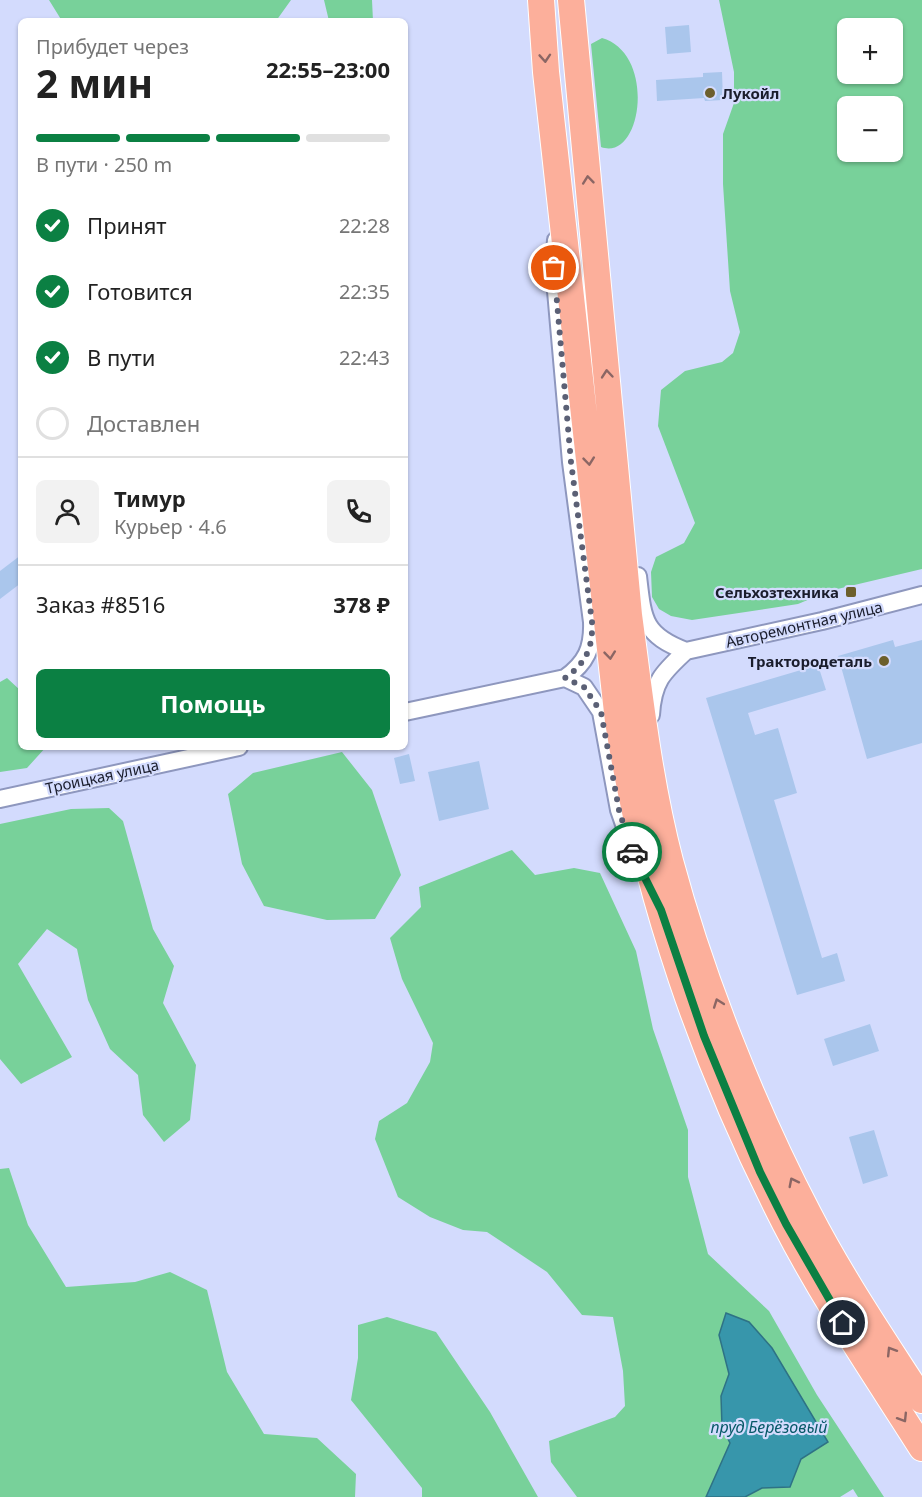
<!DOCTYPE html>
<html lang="ru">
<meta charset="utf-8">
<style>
:root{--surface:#fff;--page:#f2f2f2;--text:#222;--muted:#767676;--line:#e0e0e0;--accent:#0b8043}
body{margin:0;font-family:"Noto Sans",sans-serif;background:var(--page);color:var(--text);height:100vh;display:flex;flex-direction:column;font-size:22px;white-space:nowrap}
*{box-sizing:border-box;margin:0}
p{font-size:20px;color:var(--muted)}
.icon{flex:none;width:33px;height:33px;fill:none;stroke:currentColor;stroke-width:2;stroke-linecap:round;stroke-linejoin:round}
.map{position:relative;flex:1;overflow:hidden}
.details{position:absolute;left:18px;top:18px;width:390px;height:732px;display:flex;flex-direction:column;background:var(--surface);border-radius:9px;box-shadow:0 2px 4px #0004}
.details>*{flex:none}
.tools{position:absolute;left:837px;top:18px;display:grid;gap:12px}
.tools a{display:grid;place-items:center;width:66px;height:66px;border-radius:9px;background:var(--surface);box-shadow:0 2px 4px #0004;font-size:30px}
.pin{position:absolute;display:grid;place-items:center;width:51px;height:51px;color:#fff;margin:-26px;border:3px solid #fff;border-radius:50%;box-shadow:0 2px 6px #0007}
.courier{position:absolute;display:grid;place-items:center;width:60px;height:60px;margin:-30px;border:4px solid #0b8043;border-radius:50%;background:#fff;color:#222;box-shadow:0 2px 8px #0007}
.headline em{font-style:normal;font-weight:700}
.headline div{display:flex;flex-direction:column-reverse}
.headline{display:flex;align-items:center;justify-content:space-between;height:102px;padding:0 18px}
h1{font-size:39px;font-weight:700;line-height:45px}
.bar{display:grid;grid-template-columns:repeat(4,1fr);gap:9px 6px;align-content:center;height:72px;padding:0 18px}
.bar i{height:8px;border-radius:4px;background:var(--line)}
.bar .active{background:var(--accent)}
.bar p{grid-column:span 4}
.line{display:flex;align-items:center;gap:15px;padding:0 18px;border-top:2px solid var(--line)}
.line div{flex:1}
.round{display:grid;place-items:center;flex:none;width:63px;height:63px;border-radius:9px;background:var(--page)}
ol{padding:0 18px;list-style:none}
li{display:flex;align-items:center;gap:18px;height:66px}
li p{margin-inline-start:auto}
li .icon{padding:6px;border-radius:50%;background:var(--accent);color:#fff;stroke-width:4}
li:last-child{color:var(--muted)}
li i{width:33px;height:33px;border:3px solid var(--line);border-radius:50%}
.cta{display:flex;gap:12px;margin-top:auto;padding:12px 18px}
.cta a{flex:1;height:69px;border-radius:9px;background:var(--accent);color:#fff;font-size:24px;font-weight:700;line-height:69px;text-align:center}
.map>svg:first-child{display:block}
</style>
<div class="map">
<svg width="922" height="1497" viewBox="0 0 922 1497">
<rect width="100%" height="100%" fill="#d3dbfd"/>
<path fill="#78d19a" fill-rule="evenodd" d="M49 0H291L276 21H62Z
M324 0H372L373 21H329Z
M719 0H922V569L829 591 798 604 692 620 671 616 659 609 652 597 651 572 656 557 684 543 695 523 658 426 661 390 685 371 722 362 733 353 740 332 730 291 723 184V134L734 103V72ZM848 28H892V74H848ZM848 106H892V152H848Z
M602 38C657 54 642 162 601 147L591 44Z
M7 678 21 691V747H46L27 768 0 772V682Z
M342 752 372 790 401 875 375 919 327 920 264 906 242 864 228 794 253 773Z
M109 808 123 821 153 929 174 966 163 1003 196 1065 190 1120 164 1142 143 1115 138 1075 110 1049 88 1000 77 949 47 929 18 964 72 1057 21 1084 0 1059V824L71 809Z
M512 850 535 875 574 868 600 873 636 951 653 1029 688 1130V1177L708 1254 769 1311 817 1395 884 1497H858L853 1489 840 1497H745L762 1488 790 1487 801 1459 793 1386 772 1348 726 1313 719 1335 729 1374 721 1396 722 1427 730 1443 706 1497H577L551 1462 549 1441 615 1417 625 1406 623 1371 613 1317 582 1315 547 1272 487 1232 463 1230 430 1217 398 1197 375 1139 379 1121 407 1103 430 1062 433 1043 402 979 390 938 421 907 419 887Z
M9 1168 28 1225 66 1287 135 1282 170 1272 207 1290 227 1372 264 1434 317 1438 356 1474 355 1497H0V1169Z
M387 1317 436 1332 490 1412 538 1497H422V1488L351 1400 358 1358V1325Z"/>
<path fill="#3796ab" stroke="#2e7285" stroke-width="1.5" d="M726 1313 749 1322 772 1348 828 1442 801 1459 790 1487 762 1488 745 1497H706L730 1443 722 1427 721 1396 729 1374 719 1335Z"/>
<path fill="#aac6ec" d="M689 25 691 52 667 54 665 27Z
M722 72 723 100 705 101 704 98 657 101 656 80 703 77V73Z
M21 555V583L0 599V571Z
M893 640 895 647 922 640V743L867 759 838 656Z
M818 665 826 690 748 713 755 735 778 728 797 793 774 800 822 958 837 953 845 981 797 995 706 698Z
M409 754 415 781 400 784 394 758Z
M479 761 489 809 439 821 428 772Z
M870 1024 879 1051 833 1066 824 1039Z
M874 1130 888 1176 863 1184 849 1137Z"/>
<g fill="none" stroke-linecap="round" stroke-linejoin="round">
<defs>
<path id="minor" d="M638 576C643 619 643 635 686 651
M686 651 822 621 922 595
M565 678 584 687 601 712 619 810 636 859
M405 712 565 678C586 663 593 648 592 622L571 462 554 268 556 240
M651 715C653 682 662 673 686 651
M0 799 239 747"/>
<path id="highway" d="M541 0 546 72 618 721C645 895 705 1067 785 1223 825 1301 875 1374 922 1448
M571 0 629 615C640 697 649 781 670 861 701 977 753 1108 809 1215 842 1279 883 1339 922 1400"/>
</defs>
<use href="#minor" stroke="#8e97be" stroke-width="20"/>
<use href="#highway" stroke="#fff" stroke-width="28"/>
<use href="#minor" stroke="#fff" stroke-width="16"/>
<use href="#highway" stroke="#fcaf9b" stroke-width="26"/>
</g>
<defs><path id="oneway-chevron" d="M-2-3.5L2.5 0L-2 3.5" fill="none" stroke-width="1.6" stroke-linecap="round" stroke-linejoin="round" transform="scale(1.5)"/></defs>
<g stroke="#8b6664">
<use href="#oneway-chevron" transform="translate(545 58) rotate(86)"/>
<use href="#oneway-chevron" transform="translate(588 180) rotate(-96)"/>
<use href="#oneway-chevron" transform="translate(607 374) rotate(-95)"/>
<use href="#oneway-chevron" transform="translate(589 461) rotate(84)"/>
<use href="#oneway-chevron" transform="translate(610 655) rotate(84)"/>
<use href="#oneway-chevron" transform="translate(718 1003) rotate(-110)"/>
<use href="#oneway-chevron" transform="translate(793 1182) rotate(-117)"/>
<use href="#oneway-chevron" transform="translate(891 1351) rotate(-122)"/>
<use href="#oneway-chevron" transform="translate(903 1418) rotate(58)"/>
</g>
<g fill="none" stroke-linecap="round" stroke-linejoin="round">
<path stroke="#5b6075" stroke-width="6" stroke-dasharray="0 10.8" d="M554 268 571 462 592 622C593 648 586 663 565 678L584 687 601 712 619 810 632 852"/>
<path stroke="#0b8043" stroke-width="8" d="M632 852 661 910 704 1036 760 1172 786 1224 843 1323"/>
</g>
<g fill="#6c5f2c" stroke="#d3dbfd" stroke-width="2">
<circle cx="710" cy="93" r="6"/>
<rect x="845" y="586" width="12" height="12" rx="3"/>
<circle cx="884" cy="661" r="6"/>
</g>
<g text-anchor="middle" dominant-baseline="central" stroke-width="4.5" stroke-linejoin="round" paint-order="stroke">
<g font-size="15" font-weight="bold" fill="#1a1d2c" stroke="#d3dbfd" text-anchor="end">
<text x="722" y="93" text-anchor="start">Лукойл</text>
<text x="839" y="592">Сельхозтехника</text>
<text x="872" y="661">Трактородеталь</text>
</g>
<g font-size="15" fill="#1a1d2c" stroke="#d3dbfd">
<text transform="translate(804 624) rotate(-13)">Авторемонтная улица</text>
<text transform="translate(102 776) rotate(-12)">Троицкая улица</text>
</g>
<g font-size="16" font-style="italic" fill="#075968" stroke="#d3dbfd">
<text x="769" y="1427">пруд Берёзовый</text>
</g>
</g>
</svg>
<div class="tools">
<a>+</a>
<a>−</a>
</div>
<div class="pin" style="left:554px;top:268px;background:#ea580c"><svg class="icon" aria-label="bag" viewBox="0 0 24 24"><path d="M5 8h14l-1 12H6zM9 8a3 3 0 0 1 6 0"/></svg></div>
<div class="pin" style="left:843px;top:1323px;background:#1f2937"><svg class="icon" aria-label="home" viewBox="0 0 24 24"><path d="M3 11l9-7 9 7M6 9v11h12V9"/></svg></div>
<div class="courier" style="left:632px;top:852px"><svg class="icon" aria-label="car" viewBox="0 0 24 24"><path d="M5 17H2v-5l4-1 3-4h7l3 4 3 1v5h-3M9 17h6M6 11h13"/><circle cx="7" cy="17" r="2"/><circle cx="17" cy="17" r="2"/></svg></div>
<section class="details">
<div class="headline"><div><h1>2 мин</h1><p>Прибудет через</p></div><em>22:55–23:00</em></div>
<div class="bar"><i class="active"></i><i class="active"></i><i class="active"></i><i></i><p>В пути · 250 m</p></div>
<ol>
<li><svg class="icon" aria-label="check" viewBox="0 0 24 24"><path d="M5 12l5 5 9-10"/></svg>Принят<p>22:28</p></li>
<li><svg class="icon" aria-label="check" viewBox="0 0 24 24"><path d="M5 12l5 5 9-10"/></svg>Готовится<p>22:35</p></li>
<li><svg class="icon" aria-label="check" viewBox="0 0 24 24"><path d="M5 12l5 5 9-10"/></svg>В пути<p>22:43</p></li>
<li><i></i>Доставлен</li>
</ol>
<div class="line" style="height:108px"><a class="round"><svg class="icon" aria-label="person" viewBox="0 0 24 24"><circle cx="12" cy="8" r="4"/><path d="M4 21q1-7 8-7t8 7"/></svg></a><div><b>Тимур</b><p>Курьер · 4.6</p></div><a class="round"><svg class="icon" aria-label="phone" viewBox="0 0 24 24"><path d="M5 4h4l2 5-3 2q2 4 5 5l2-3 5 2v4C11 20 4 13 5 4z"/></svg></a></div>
<div class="line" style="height:78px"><div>Заказ #8516</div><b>378 ₽</b></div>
<div class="cta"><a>Помощь</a></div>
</section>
</div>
